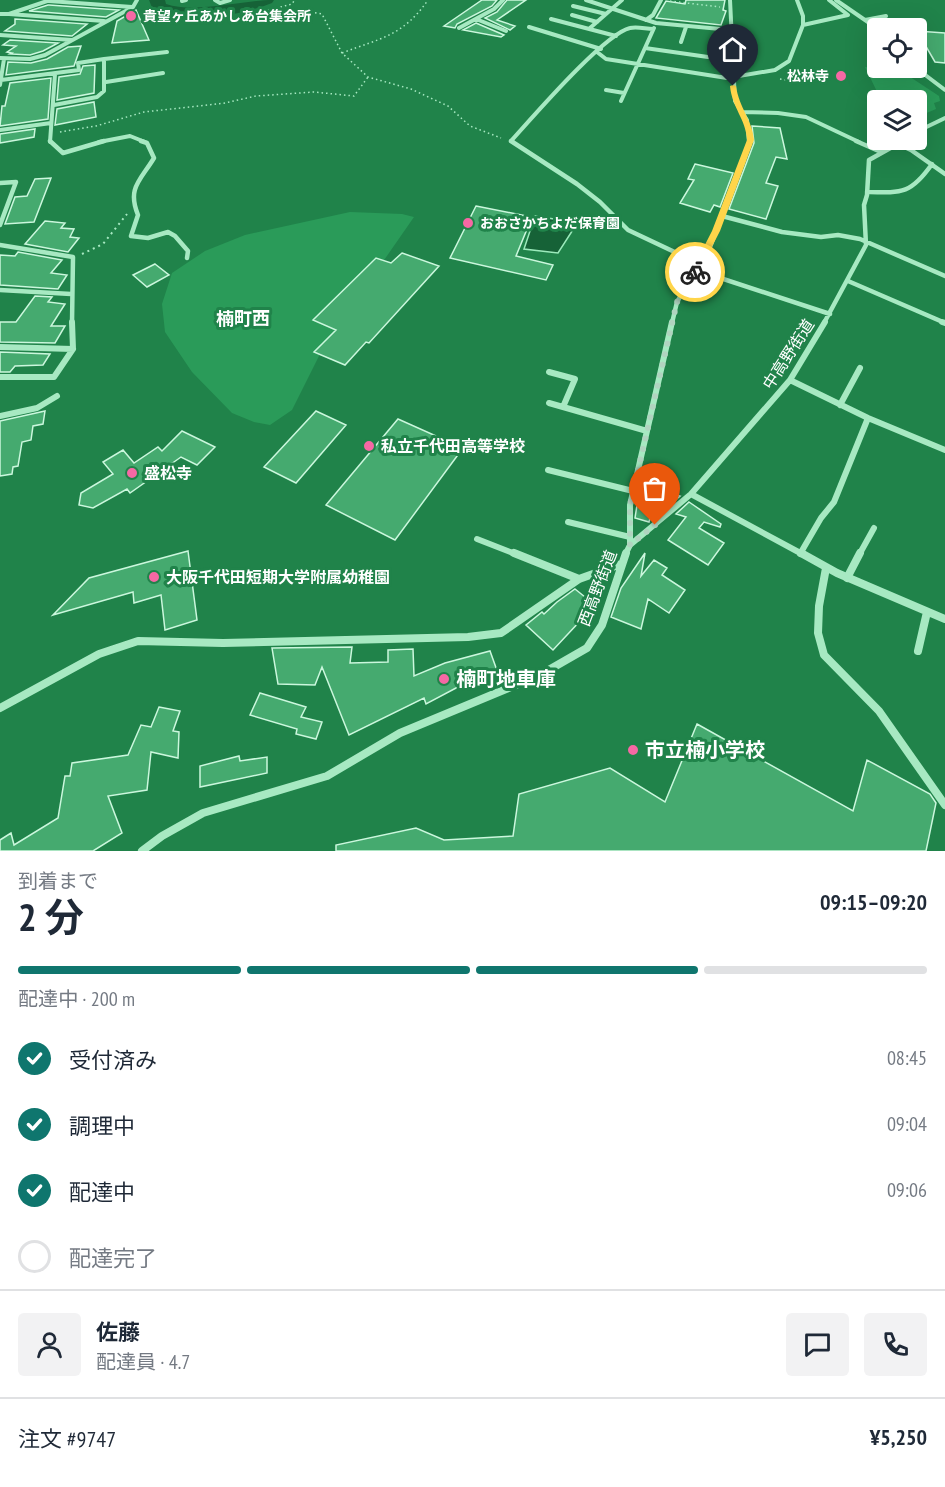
<!DOCTYPE html>
<html lang="ja">
<meta charset="utf-8">
<style>
:root{--surface:#fff;--page:#f2f2f3;--text:#1f2937;--muted:#747a83;--line:#e0e1e3;--accent:#0f766e}
body{margin:0;font-family:"PT Sans Narrow","Noto Sans JP",sans-serif;background:var(--page);color:var(--text);height:100vh;display:flex;flex-direction:column;font-size:22px;white-space:nowrap}
*{box-sizing:border-box;margin:0}
p{font-size:20px;color:var(--muted)}
.icon{flex:none;width:33px;height:33px;fill:none;stroke:currentColor;stroke-width:2;stroke-linecap:round;stroke-linejoin:round}
.map{position:relative;height:851px;overflow:hidden}
.panel{display:flex;flex-direction:column;background:var(--surface);flex:1}
.panel>*{flex:none}
.tools{position:absolute;left:867px;top:18px;display:grid;gap:12px}
.tools a{display:grid;place-items:center;width:60px;height:60px;border-radius:6px;background:var(--surface);box-shadow:0 6px 24px #0002;font-size:30px}
.pin{position:absolute;display:grid;place-items:center;width:51px;height:51px;color:#fff;margin:-62px -26px;border-radius:50% 50% 50% 0;rotate:-45deg;box-shadow:0 0 6px #0007}
.pin .icon{rotate:45deg}
.courier{position:absolute;display:grid;place-items:center;width:60px;height:60px;margin:-30px;border:4px solid #ffd54a;border-radius:50%;background:#fff;color:#222;box-shadow:0 2px 8px #0007}
.overview em{font-style:normal;font-weight:700}
.overview div{display:flex;flex-direction:column-reverse}
.overview{display:flex;align-items:center;justify-content:space-between;height:102px;padding:0 18px}
h1{font-size:39px;font-weight:700;line-height:45px}
.bar{display:grid;grid-template-columns:repeat(4,1fr);gap:9px 6px;align-content:center;height:72px;padding:0 18px}
.bar i{height:8px;border-radius:4px;background:var(--line)}
.bar .current{background:var(--accent)}
.bar p{grid-column:span 4}
.line{display:flex;align-items:center;gap:15px;padding:0 18px;border-top:2px solid var(--line)}
.line div{flex:1}
.round{display:grid;place-items:center;flex:none;width:63px;height:63px;border-radius:6px;background:var(--page)}
ol{padding:0 18px;list-style:none}
li{display:flex;align-items:center;gap:18px;height:66px}
li p{margin-inline-start:auto}
li .icon{padding:6px;border-radius:50%;background:var(--accent);color:#fff;stroke-width:4}
li:last-child{color:var(--muted)}
li i{width:33px;height:33px;border:3px solid var(--line);border-radius:50%}
.map>svg:first-child{display:block}
</style>
<div class="map">
<svg width="945" height="851" viewBox="0 0 945 851">
<rect width="100%" height="100%" fill="#20834a"/>
<path fill="#2a9b59" d="M865 67 901 71 939 96 940 101 934 103 936 109 917 117 916 100H881Z
M350 212 402 214 414 217 323 348 292 410 270 425 254 422 232 413 192 372 165 332 162 304 172 273 205 251 245 235Z"/>
<path fill="#166237" stroke="#9beabb" stroke-width="1.5" d="M535 216 573 222 576 225 558 253 524 249Z"/>
<g fill="none" stroke-linecap="round" stroke-linejoin="round">
<path fill="#166237" fill-rule="evenodd" d="M149 0H165L166 4C196 14 242 0 274 0L272 3C236 17 189 24 153 10Z"/>
</g>
<path fill="#45aa6f" stroke="#cbf7dd" stroke-width="1.5" d="M482 0H497L492 6 457 24 455 28 444 26Z
M507 0H526L497 20 515 26 510 30 485 18 497 12Z
M686 0H725L723 10 726 11 721 25 656 18 666 1 685 4Z
M48 5H49L119 10 106 17 29 11Z
M136 10 149 40 112 43 117 21Z
M15 19 87 24 72 36 5 31 15 24Z
M476 23 504 35 501 37 463 30Z
M917 31 945 33V63L935 62Z
M10 40 58 43 43 51 30 55 10 54 12 53 7 52 16 46 3 45Z
M81 46 74 66 6 75 8 62 31 63 47 59 68 47Z
M95 65 94 93 57 100 59 77 80 74 83 66Z
M51 78 48 119 0 126 2 106H5L10 83Z
M94 102 96 117 55 125 57 109Z
M752 126 780 128 787 159 776 157 766 183 778 186 766 219 729 209 754 143Z
M35 129 34 137 0 143V134Z
M695 164 733 173 720 207 714 205 710 212 680 203 694 180 688 179Z
M51 178 34 222 5 224 15 197 27 196 35 179Z
M476 206 532 217 516 256 553 265 546 280 450 258Z
M45 221 65 223 61 228 74 229 70 237 79 238 68 252 25 244Z
M18 252 62 260 51 273 67 275 58 289 0 285V255L15 256Z
M402 253 439 266 369 343 366 342 345 365 314 352 336 330 313 320 376 258 391 263Z
M155 264 169 275 147 287 133 275Z
M35 296 52 297 48 302 65 304 51 326H65L55 343 0 342V322H16Z
M0 352 50 354 43 365 15 366 10 372H0Z
M45 411 43 424 33 426 31 440 22 442 18 466 13 467 12 474 0 476V421Z
M316 411 346 425 296 483 264 467Z
M398 419 463 448 395 540 326 505Z
M182 431 215 447 197 465 181 457 130 493 127 489 93 508 79 505 81 493 113 474 103 462 123 450 134 463 158 447 162 451Z
M640 486 653 489 680 496 664 510 653 507 649 522 635 518Z
M689 502 721 524 720 527 704 522 699 528 724 543 708 565 668 540 686 517 676 514Z
M188 551 197 620 165 630 161 595 134 603 133 592 53 615 89 578Z
M645 553 641 576 654 560 667 568 662 575 685 590 669 613 648 599 641 629 611 617 621 588Z
M575 589 595 605 553 650 526 625 542 612 544 614 557 602Z
M352 647 350 663 388 662V650L413 649 414 676 445 663 490 651 499 676 456 688 426 704 424 698 349 735 322 667 315 685 278 684 272 648Z
M260 693 306 707 301 717 322 722 316 739 296 734 297 729 250 715Z
M159 707 180 711 173 731 179 732 178 758 151 752 147 790 108 796 122 833 93 851H0V840L11 833 14 845 58 818 65 776H70L72 763 128 755 141 725 151 727Z
M697 724 853 811 867 760 930 794 936 803 926 851H336V845L416 828 444 840 513 836 519 794 610 768 665 802Z
M239 756 240 761 267 757V773L200 787V766Z"/>
<g fill="none" stroke-linecap="round" stroke-linejoin="round">
<path stroke="#a7e9c2" stroke-width="1.5" stroke-dasharray="1.5 3" stroke-linecap="butt" d="M670 1 720 7
M248 19 310 12 322 14 342 53 368 77 411 89 448 106 470 126 501 138
M248 19 250 15 292 4 294 1 292 0
M342 53C381 38 403 36 428 0
M780 79 793 81
M60 132 96 126 144 112 225 103 256 96 314 92 354 96 368 77"/>
<path stroke="#a7e9c2" stroke-width="2" stroke-dasharray="2 4" stroke-linecap="butt" d="M82 254 103 244 127 214"/>
<path stroke="#a7e9c2" stroke-width="4" d="M215 0 220 3 230 0
M586 0 656 23 731 30
M730 0 735 101 747 120 749 142
M836 0 878 29
M49 1 132 7
M182 1 186 0
M573 6 606 14
M0 14H9L50 0
M9 14 104 21
M572 15 597 22
M476 19 506 31
M551 19 616 36
M646 20 653 15 661 0
M865 20 886 16
M803 25 848 15 829 0
M529 27 601 49
M459 28 494 9 503 0
M590 28 622 0
M0 35 72 40
M681 42 686 27
M645 48 708 57
M597 52 606 59 727 78 775 70 789 61 803 25V16L797 0
M0 58 30 59 45 55 133 7 137 0
M104 59 167 52
M916 68 945 90
M1 80 79 70 78 63 104 59V91L97 97 54 105
M106 82 163 73
M0 85 4 59
M606 90 624 93
M621 101 654 28
M741 112 778 113 806 117 859 142
M0 130 51 123
M916 132 945 118
M50 142 55 74
M99 142 130 136 145 142
M513 142 511 141C532 118 604 34 630 28 637 26 646 29 653 29
M900 142 904 140"/>
<path stroke="#a7e9c2" stroke-width="4.5" d="M50 141 63 153 104 141
M141 141 147 143 154 158C140 181 127 188 138 215L131 236 148 238 168 232 175 236 188 251 187 258
M511 141 577 184 600 202 628 230 700 264
M856 141 881 152
M896 143 911 150 945 174
M0 183 16 182 0 225
M867 192C902 193 911 194 932 164
M722 216 782 232 821 237 838 235 860 239 945 276
M0 245 73 257 72 323
M696 270 830 314
M848 281 945 323
M0 290 71 294
M672 323 677 302 710 247 750 141
M824 323 866 245 864 205 867 195 869 160 903 141"/>
<path stroke="#a7e9c2" stroke-width="6" d="M942 322 945 323
M0 347 73 349 72 322
M549 372 575 379 563 407
M0 377H54L73 349
M790 380 868 418 945 450
M549 403 647 431
M840 405 860 368
M0 416 37 408 57 396
M548 470 633 491
M691 494 804 555
M568 522 630 537
M477 539 518 555
M630 545 691 494 790 380 825 322
M800 554 821 518 834 502 868 418
M625 555 630 545V505L672 322
M859 555 874 528"/>
<path stroke="#a7e9c2" stroke-width="8" d="M514 553 579 579
M801 553 837 573 945 619
M826 568 819 606 818 633 824 655 879 711 945 805
M847 578 860 553
M918 651 927 612
M0 708 99 654 138 641 223 643 468 637 501 633 579 579 621 564
M142 851 162 836 203 813 327 776 400 733 540 675 587 648 602 625 626 553"/>
</g>
<path fill="#ffd54a" d="M733 85 736 86C739 108 752 119 754 140L720 231 699 272 695 275 691 272 712 231 747 140C746 119 732 108 730 86Z"/>
<g fill="none" stroke-linecap="round" stroke-linejoin="round">
<path stroke="#b1d4c0" stroke-width="6" stroke-dasharray="0 10.8" d="M655 525 630 545V505L677 302 695 272"/>
</g>
<g fill="#f668a4" stroke="#20834a" stroke-width="2">
<circle cx="131" cy="16" r="6"/>
<circle cx="841" cy="76" r="6"/>
<circle cx="468" cy="223" r="6"/>
<circle cx="369" cy="446" r="6"/>
<circle cx="132" cy="473" r="6"/>
<circle cx="154" cy="577" r="6"/>
<circle cx="444" cy="679" r="6"/>
<circle cx="633" cy="750" r="6"/>
</g>
<g text-anchor="middle" dominant-baseline="central" stroke-width="6" stroke-linejoin="round" paint-order="stroke">
<g font-size="14" font-weight="bold" fill="#fff" stroke="#20834a" text-anchor="start">
<text x="143" y="16">貴望ヶ丘あかしあ台集会所</text>
<text x="829" y="76" text-anchor="end">松林寺</text>
<text x="480" y="223">おおさかちよだ保育園</text>
</g>
<g font-size="16" fill="#fff" stroke="#20834a">
<text transform="translate(788 354) rotate(-57)">中高野街道</text>
<text transform="translate(597 588) rotate(-69)">西高野街道</text>
</g>
<g font-size="16" font-weight="bold" fill="#fff" stroke="#20834a" text-anchor="start">
<text x="381" y="446">私立千代田高等学校</text>
<text x="144" y="473">盛松寺</text>
<text x="166" y="577">大阪千代田短期大学附属幼稚園</text>
</g>
<g font-size="18" font-weight="bold" fill="#fff" stroke="#20834a">
<text x="243" y="318">楠町西</text>
</g>
<g font-size="20" font-weight="bold" fill="#fff" stroke="#20834a" text-anchor="start">
<text x="456" y="679">楠町地車庫</text>
<text x="645" y="750">市立楠小学校</text>
</g>
</g>
</svg>
<div class="tools">
<a><svg class="icon" aria-label="locate" viewBox="0 0 24 24"><circle cx="12" cy="12" r="6"/><path d="M12 2v4M12 18v4M2 12h4M18 12h4"/></svg></a>
<a><svg class="icon" aria-label="layers" viewBox="0 0 24 24"><path d="M12 4l9 5-9 5-9-5zM3 14l9 5 9-5"/></svg></a>
</div>
<div class="pin" style="left:655px;top:525px;background:#ea580c"><svg class="icon" aria-label="bag" viewBox="0 0 24 24"><path d="M5 8h14l-1 12H6zM9 8a3 3 0 0 1 6 0"/></svg></div>
<div class="pin" style="left:733px;top:86px;background:#1f2937"><svg class="icon" aria-label="home" viewBox="0 0 24 24"><path d="M3 11l9-7 9 7M6 9v11h12V9"/></svg></div>
<div class="courier" style="left:695px;top:272px"><svg class="icon" aria-label="bike" viewBox="0 0 24 24"><circle cx="6" cy="16" r="4"/><circle cx="18" cy="16" r="4"/><path d="M6 16l4-8h5l3 8M10 8l3 8H6M13 5h3"/></svg></div>
</div>
<section class="panel">
<div class="overview"><div><h1>2 分</h1><p>到着まで</p></div><em>09:15–09:20</em></div>
<div class="bar"><i class="current"></i><i class="current"></i><i class="current"></i><i></i><p>配達中 · 200 m</p></div>
<ol>
<li><svg class="icon" aria-label="check" viewBox="0 0 24 24"><path d="M5 12l5 5 9-10"/></svg>受付済み<p>08:45</p></li>
<li><svg class="icon" aria-label="check" viewBox="0 0 24 24"><path d="M5 12l5 5 9-10"/></svg>調理中<p>09:04</p></li>
<li><svg class="icon" aria-label="check" viewBox="0 0 24 24"><path d="M5 12l5 5 9-10"/></svg>配達中<p>09:06</p></li>
<li><i></i>配達完了</li>
</ol>
<div class="line" style="height:108px"><a class="round"><svg class="icon" aria-label="person" viewBox="0 0 24 24"><circle cx="12" cy="8" r="4"/><path d="M4 21q1-7 8-7t8 7"/></svg></a><div><b>佐藤</b><p>配達員 · 4.7</p></div><a class="round"><svg class="icon" aria-label="chat" viewBox="0 0 24 24"><path d="M4 5h16v11H9l-5 4z"/></svg></a><a class="round"><svg class="icon" aria-label="phone" viewBox="0 0 24 24"><path d="M5 4h4l2 5-3 2q2 4 5 5l2-3 5 2v4C11 20 4 13 5 4z"/></svg></a></div>
<div class="line" style="height:78px"><div>注文 #9747</div><b>¥5,250</b></div>
</section>
